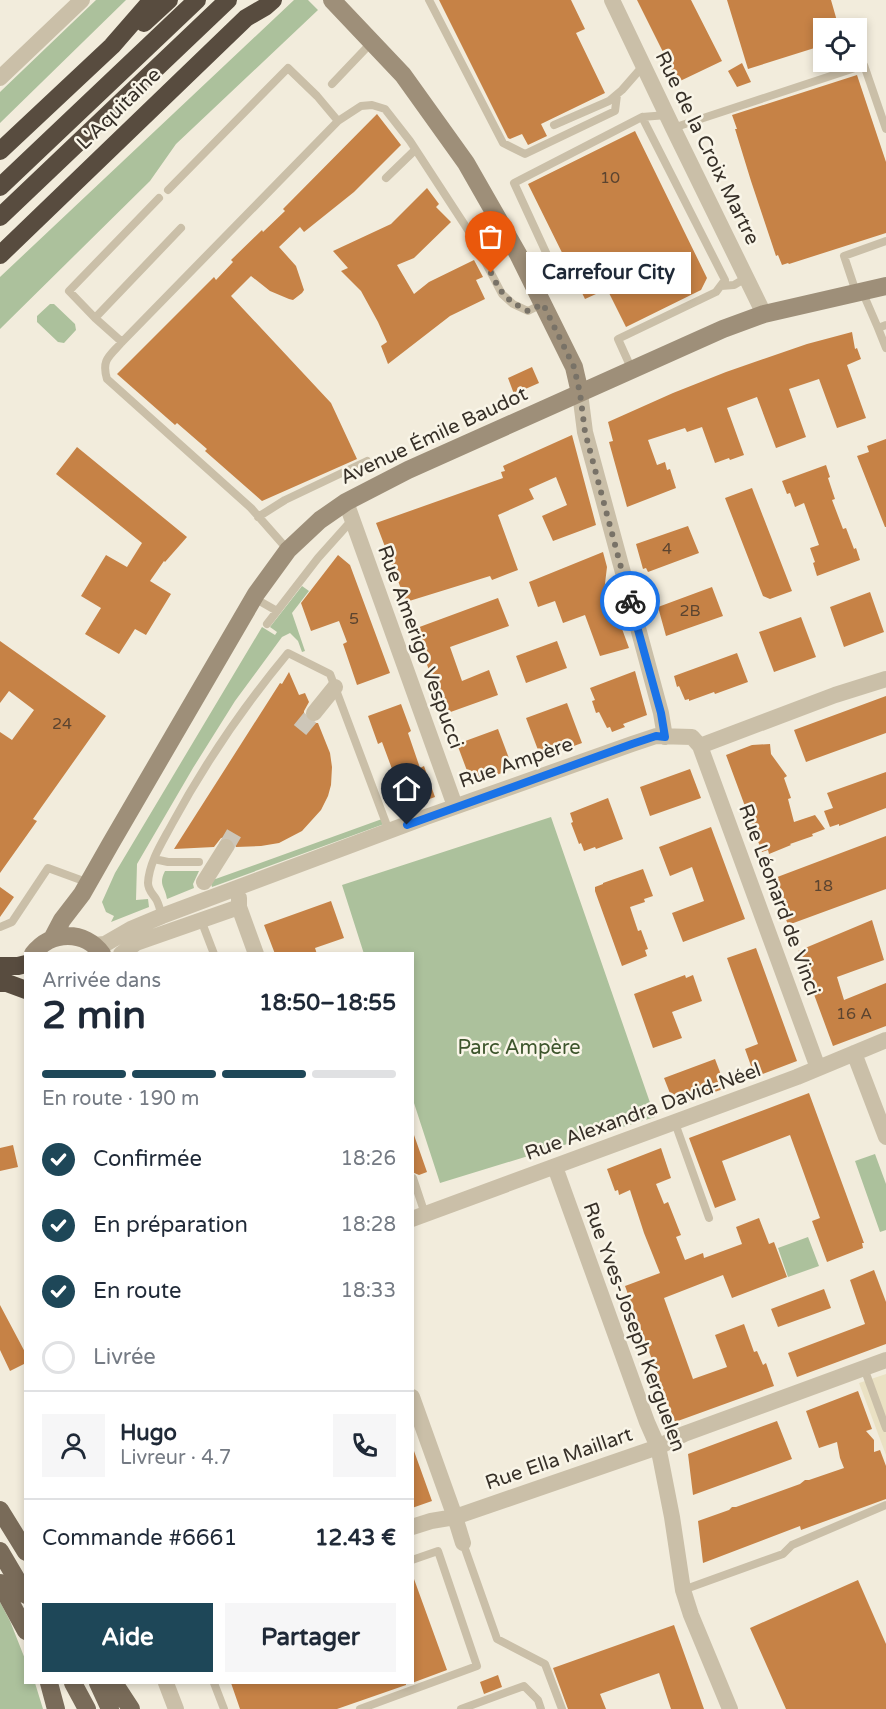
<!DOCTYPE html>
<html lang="fr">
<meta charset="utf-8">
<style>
:root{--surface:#fff;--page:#f6f6f7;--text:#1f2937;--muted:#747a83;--line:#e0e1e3;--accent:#1e4758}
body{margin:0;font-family:"Varela Round",sans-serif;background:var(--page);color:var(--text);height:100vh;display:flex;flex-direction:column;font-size:22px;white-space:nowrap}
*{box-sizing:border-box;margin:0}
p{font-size:20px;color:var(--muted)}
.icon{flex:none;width:33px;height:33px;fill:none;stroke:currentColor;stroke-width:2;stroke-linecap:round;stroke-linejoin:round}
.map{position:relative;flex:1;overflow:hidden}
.sheet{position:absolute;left:24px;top:952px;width:390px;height:732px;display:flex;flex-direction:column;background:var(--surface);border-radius:0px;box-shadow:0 3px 9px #0003}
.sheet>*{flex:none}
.controls{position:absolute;left:813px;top:18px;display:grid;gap:12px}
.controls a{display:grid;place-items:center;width:54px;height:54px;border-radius:0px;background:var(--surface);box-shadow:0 3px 9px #0003;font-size:30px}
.pin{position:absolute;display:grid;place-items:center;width:51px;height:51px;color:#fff;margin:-62px -26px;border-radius:50% 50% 50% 0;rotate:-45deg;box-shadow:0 0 6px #0007}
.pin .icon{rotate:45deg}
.courier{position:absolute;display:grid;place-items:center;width:60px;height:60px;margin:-30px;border:4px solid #1a73e8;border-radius:50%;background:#fff;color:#222;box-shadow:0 2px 8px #0007}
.bubble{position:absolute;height:42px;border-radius:0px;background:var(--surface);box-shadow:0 3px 9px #0003;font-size:20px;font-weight:800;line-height:42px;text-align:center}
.headline em{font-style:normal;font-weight:800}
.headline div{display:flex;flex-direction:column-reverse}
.headline{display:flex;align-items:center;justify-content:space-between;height:102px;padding:0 18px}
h1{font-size:39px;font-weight:800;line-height:45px}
.bar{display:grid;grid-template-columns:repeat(4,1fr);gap:9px 6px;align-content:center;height:72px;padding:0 18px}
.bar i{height:8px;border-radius:4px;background:var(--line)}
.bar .on{background:var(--accent)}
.bar p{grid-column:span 4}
.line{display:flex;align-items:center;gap:15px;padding:0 18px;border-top:2px solid var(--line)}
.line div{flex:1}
.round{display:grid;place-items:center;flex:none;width:63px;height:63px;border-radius:0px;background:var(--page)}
ol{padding:0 18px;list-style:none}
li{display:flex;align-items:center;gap:18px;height:66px}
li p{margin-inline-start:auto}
li .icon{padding:6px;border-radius:50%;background:var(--accent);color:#fff;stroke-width:4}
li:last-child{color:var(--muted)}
li i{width:33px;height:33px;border:3px solid var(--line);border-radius:50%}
.button{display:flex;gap:12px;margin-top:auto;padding:12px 18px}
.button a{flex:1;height:69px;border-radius:0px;background:var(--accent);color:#fff;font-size:24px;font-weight:800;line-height:69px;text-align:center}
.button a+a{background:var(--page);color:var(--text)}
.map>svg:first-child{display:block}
</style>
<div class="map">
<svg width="886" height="1709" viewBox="0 0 886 1709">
<rect width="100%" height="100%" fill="#f2ecdc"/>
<path fill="#acc19c" d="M96 0H126L0 123V92Z
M294 0H308L318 10 176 144 150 181 0 329V277Z
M50 304H54L75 324 76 330 64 343 58 342 37 322V316Z
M302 586 309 591 292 613 305 651 302 652 298 641 290 633 282 637 235 701 193 768 137 864 136 900 148 899 149 907 111 922 114 916 106 912 102 902 115 873 262 627 275 635 277 632 270 627Z
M551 817 655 1117 440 1183 413 1100 412 954H364L342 885Z
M382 819 384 824 212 887 210 881Z
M165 871H199L193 884 194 888 167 899C165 886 158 885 165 871Z
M875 1154 886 1184V1230L880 1232 855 1161Z
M808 1237 819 1266 788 1277 778 1248Z
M0 1602 10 1621 25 1659 26 1683H35L43 1709H0Z"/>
<path fill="#eae1c3" d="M886 1374V1455L859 1383Z"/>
<path fill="#c68246" d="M439 0H571L585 29 576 33 605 93 541 124 547 136 528 145 522 134 510 139 508 138Z
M637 0H691L722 61 678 82Z
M727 0H831L839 28H824V45L748 69Z
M742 63 751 82 737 87 728 71Z
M857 75 886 162V233L789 264 788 263 782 265 778 255 776 256 751 181 735 129H737L732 115Z
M377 114 401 145 354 192 304 232 300 227 279 247 296 266 304 290 302 293 293 300 289 299 270 291 251 276 231 296 331 403 357 459 262 501 205 451 207 449 177 423 175 425 117 374 214 277 216 280 233 262 231 260 262 230 263 232 285 211 283 209Z
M635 131 707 278 701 290 626 327 607 289 585 299 528 184Z
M427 188 439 204 436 207 451 222 414 258 397 265 414 294 429 282 474 260 483 277 476 280 485 299 450 316 388 364 381 346 387 342 378 322 361 291 341 271 348 268 333 251 391 224Z
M852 332 855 349 857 348 861 359 847 365 866 418 837 428 819 379 789 389 806 437 776 448 757 397 727 408 744 455 730 460 729 458 715 463 702 427 687 432 685 428 648 440 657 465 665 462 667 470 670 469 676 488 627 507 609 442 613 441 608 422 673 393 726 372 807 344Z
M532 367 539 383 514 394 508 378Z
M572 435 596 525 553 541 542 516 567 505 556 477 529 489 534 499 498 515 518 570 492 580 490 576 406 602 376 523 503 478 501 472 505 471 503 466Z
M886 439V527H885L857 456 869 452 867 446Z
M77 447 187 537 165 562 164 561 150 581 171 594 146 635 135 629 119 654 85 634 101 608 81 596 106 555 127 567 142 543 56 474Z
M826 465 830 477 828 478 835 499 832 500 843 529 846 528 854 549 856 548 860 560 817 576 813 563 815 562 810 548 819 545 804 503 795 507 790 493 787 494 782 481Z
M752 488 792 591 770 599 763 596 725 498Z
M688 526 699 553 648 572 646 568 643 569 636 544Z
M603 552 607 567 603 600 610 596 629 648 600 656 585 615 563 623 555 601 538 607 529 582Z
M338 555 350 565 390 673 357 685 343 644 347 642 339 621 311 631 301 603Z
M712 587 723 616 666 636 658 607Z
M870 592 884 632 844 647 830 607Z
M498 598 509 626 450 647 462 681 489 670 498 695 445 714 414 629Z
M801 617 816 657 774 672 759 632Z
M0 641 106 716 33 819 37 821 0 873V732L12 740 34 710 9 691 0 703Z
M557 641 567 668 526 683 516 656Z
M737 653 748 682 715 694 714 692 689 701V699L685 700 679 686 677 687 674 676Z
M635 671 647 715 623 724 625 727 612 732 610 727 607 728 599 712 596 713 592 701 595 700 590 688Z
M289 672 299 695 305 693 309 702 304 711V717L312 723H318L330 753 332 767 331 785 328 796 321 810 302 831 279 843 261 846 236 847 232 838 226 837 221 838 214 847 174 849 280 683 282 684Z
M886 696V733L806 762 794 730Z
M567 703 582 743 541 758 526 718Z
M401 704 411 731 408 733 420 768 424 766 435 797 402 809 391 779 395 777 382 742 378 744 368 716Z
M498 729 513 769 472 784 457 744Z
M770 744 771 754 787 776 784 778 791 798 788 799 794 822 815 815 825 829 812 834 813 836 790 844 791 845 769 854 768 850 762 852 726 755 752 745Z
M690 769 701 798 650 816 640 787Z
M886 772V808L839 826V824L830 827 824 811 833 808 827 793Z
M608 798 623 839 596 849 595 847 584 851 581 843 579 844 571 823 573 822 570 813Z
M711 827 745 919 683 942 672 913 704 901 692 867 670 876 659 847Z
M886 836V889L788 925 772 879Z
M643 869 653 896 644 899 645 902 630 907 638 931 641 930 648 949 645 950 647 956 622 966 595 891V887L603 884V883Z
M0 887 14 897 0 917Z
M331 901 344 938 315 948 317 954H275L264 925Z
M872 920 884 960 837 977 844 1000 886 983V1026L833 1046 798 951Z
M756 948 797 1061 755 1077 745 1049 758 1044 727 958Z
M685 975 686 978 693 975 702 1001 672 1012 682 1038 653 1048 634 994Z
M715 1059 726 1088 675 1106 664 1078Z
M809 1093 864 1243H862L863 1248 827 1262 812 1221 820 1218 790 1135 722 1161 736 1200 715 1208 689 1138Z
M412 1135H414L427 1172 419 1175 412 1172Z
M13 1145 18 1167 0 1171V1148Z
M661 1148 671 1178 656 1184 664 1204 668 1202 681 1235 676 1237 685 1260 703 1253 704 1258 742 1244 736 1227 759 1218 769 1244 774 1242 787 1277 732 1298 723 1275 664 1298 693 1379 727 1367 715 1335 744 1324 754 1352 757 1351 763 1365 766 1363 774 1386 675 1422 625 1286 660 1273 644 1233 630 1190 619 1195 618 1190 615 1191 607 1169Z
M874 1270 886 1302V1344L797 1377 788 1353 865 1324 850 1280Z
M824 1289 831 1308 778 1327 771 1309Z
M0 1305 26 1354V1363L10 1371 0 1350Z
M858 1391 872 1429 866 1431 874 1440V1452L880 1450 886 1466V1499L801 1530 800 1526 703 1563 698 1521 729 1510 732 1507H736L800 1484 805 1480H809L844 1468 840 1458 837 1442 819 1448 806 1411Z
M777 1421 792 1459 693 1495 688 1454Z
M412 1451H414L432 1501 412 1508Z
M412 1579H414L447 1670 412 1683Z
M858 1580 886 1644V1709H786L750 1628Z
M674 1625 704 1709H671L659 1673 600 1694 606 1709H568L553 1668Z
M498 1675 502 1687 484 1694 480 1682Z
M231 1683H406V1685L337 1709H240Z"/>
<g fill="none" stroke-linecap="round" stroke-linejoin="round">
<path stroke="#cdc6b8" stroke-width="16" stroke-dasharray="16 8" stroke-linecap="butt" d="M300 730 314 713
M226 847 237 828"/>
<path stroke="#cabfa8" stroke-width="8" d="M429 0 503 143 525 154 615 111 617 95
M332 84 372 42
M338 121 361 106 372 105 385 109 410 141 470 233 502 294 513 304 528 311 542 304
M554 125 609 101 622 90 643 66
M673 128 864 65 886 129
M386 178 415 150
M168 190 288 68 317 96 338 121 122 342C110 356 101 359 107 379L251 508 288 550
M529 275 549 259 514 183 642 117 667 115
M721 286 734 285 746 278
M862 291 878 328
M856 292 844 256 886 241
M95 318 181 228
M886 325 878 328 886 348
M122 342 95 318 69 291 159 198
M632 370 618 339 716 292 725 280 642 117
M258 517 285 500 367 461
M254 598 277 611
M267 624 318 558 352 520
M154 859 168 862H199
M165 916H162C160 910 159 904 156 899 152 893 148 890 148 883 149 862 163 841 172 824 205 763 244 706 288 653L330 674 389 831
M201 920 214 954
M0 927 12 922 48 868 89 883
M675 1123 709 1218
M413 1178 425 1214
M864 1368 886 1428
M463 1543 497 1639 545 1664 562 1709
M683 1590 783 1554 792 1545 886 1505
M214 1683 224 1709
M360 1709 477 1666 438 1551 412 1560
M461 1709 524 1686 538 1700 541 1709"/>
<path stroke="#cabfa8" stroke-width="16" d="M612 0 673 128 764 314
M0 78 82 0
M580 393 585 432 661 713 665 737
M346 502 455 806
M314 713 335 687
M700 746 835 695 886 679
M204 882 226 847
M239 898V907L256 954
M94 945 105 944 131 929 162 916 426 817 632 744 656 736 692 737 700 746 818 1068
M121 954 136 943 239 907
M854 1053 886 1137
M555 1167 647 1422 658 1447 661 1461 672 1517 683 1590 691 1615 730 1709
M412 1219 797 1077 886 1040
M412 1397 455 1517 463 1543
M412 1527 431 1521 455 1517 658 1447 684 1434 886 1360
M166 1683 176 1709"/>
<path stroke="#9e8f79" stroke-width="18" d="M332 0 403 75 466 163 518 254 574 367 580 393
M52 939 62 920 82 894 111 843 256 594 288 550 320 520 346 502 408 470 723 329 764 314 886 286
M33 954C51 930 85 930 102 954"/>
<path stroke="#796b59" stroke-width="18" d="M0 1510 26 1552
M0 1551 26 1595
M0 1583 26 1631
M49 1683 56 1709
M73 1683 87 1709
M98 1683 110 1709
M114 1683 131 1709"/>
<path stroke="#584c3f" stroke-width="18" d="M144 23 169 0
M0 151 112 46 152 0
M0 187 197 0
M0 217 228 0
M0 255 246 18 265 7 273 0
M0 966H18L26 964
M0 983H7L26 990"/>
</g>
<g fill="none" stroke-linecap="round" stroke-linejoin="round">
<path stroke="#787267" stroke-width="6" stroke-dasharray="0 10.8" d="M491 273C502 295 506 300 528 311L543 304 574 367 580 393 585 432 630 601"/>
<path stroke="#1a73e8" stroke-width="8" d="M407 825 632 744 656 736 665 737 661 713 630 601"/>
</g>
<g text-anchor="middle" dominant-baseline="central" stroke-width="5" stroke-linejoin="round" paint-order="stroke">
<g font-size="16" fill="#5b4430">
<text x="610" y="178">10</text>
<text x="667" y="549">4</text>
<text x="690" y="611">2B</text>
<text x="354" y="619">5</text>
<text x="62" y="724">24</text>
<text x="823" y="886">18</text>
<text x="854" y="1014">16 A</text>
</g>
<g font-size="20" fill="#373028" stroke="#f9f5e8">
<text transform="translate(119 109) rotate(-44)">L'Aquitaine</text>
<text transform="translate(707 148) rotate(64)">Rue de la Croix Martre</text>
<text transform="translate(434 436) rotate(-25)">Avenue Émile Baudot</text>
<text transform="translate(420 647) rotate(70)">Rue Amerigo Vespucci</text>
<text transform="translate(516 763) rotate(-19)">Rue Ampère</text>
<text transform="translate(779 900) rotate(70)">Rue Léonard de Vinci</text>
<text transform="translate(643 1112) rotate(-20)">Rue Alexandra David-Néel</text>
<text transform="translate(634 1327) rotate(70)">Rue Yves-Joseph Kerguelen</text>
<text transform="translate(559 1459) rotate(-19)">Rue Ella Maillart</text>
</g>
<g font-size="20" fill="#3d552c" stroke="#f9f5e8">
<text x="519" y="1048">Parc Ampère</text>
</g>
</g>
</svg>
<div class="controls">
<a><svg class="icon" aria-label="locate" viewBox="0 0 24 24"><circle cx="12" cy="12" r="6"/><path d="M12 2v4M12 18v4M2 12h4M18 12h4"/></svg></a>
</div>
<div class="pin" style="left:491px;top:273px;background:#ea580c"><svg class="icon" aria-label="bag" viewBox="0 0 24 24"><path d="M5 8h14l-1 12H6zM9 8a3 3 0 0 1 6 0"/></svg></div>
<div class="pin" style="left:407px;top:825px;background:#1f2937"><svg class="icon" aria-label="home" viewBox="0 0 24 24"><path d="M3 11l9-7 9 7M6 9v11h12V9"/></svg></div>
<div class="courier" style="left:630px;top:601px"><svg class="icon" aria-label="bike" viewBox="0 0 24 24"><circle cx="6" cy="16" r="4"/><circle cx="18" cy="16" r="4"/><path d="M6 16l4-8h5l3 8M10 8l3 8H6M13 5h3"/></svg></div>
<div class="bubble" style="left:526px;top:252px;width:165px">Carrefour City</div>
<section class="sheet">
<div class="headline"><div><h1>2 min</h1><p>Arrivée dans</p></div><em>18:50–18:55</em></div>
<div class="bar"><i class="on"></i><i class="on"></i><i class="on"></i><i></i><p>En route · 190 m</p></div>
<ol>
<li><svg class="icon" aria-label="check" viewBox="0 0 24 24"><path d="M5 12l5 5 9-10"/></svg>Confirmée<p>18:26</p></li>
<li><svg class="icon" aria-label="check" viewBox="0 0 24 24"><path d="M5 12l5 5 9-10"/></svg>En préparation<p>18:28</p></li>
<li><svg class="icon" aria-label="check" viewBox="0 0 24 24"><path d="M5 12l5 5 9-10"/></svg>En route<p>18:33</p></li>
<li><i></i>Livrée</li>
</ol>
<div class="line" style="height:108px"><a class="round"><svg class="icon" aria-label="person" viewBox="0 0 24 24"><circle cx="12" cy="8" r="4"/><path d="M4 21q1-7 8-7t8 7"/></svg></a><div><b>Hugo</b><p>Livreur · 4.7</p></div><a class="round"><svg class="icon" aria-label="phone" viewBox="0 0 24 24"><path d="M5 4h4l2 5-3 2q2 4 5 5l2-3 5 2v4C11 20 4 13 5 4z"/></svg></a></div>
<div class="line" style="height:78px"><div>Commande #6661</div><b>12.43 €</b></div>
<div class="button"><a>Aide</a><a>Partager</a></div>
</section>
</div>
